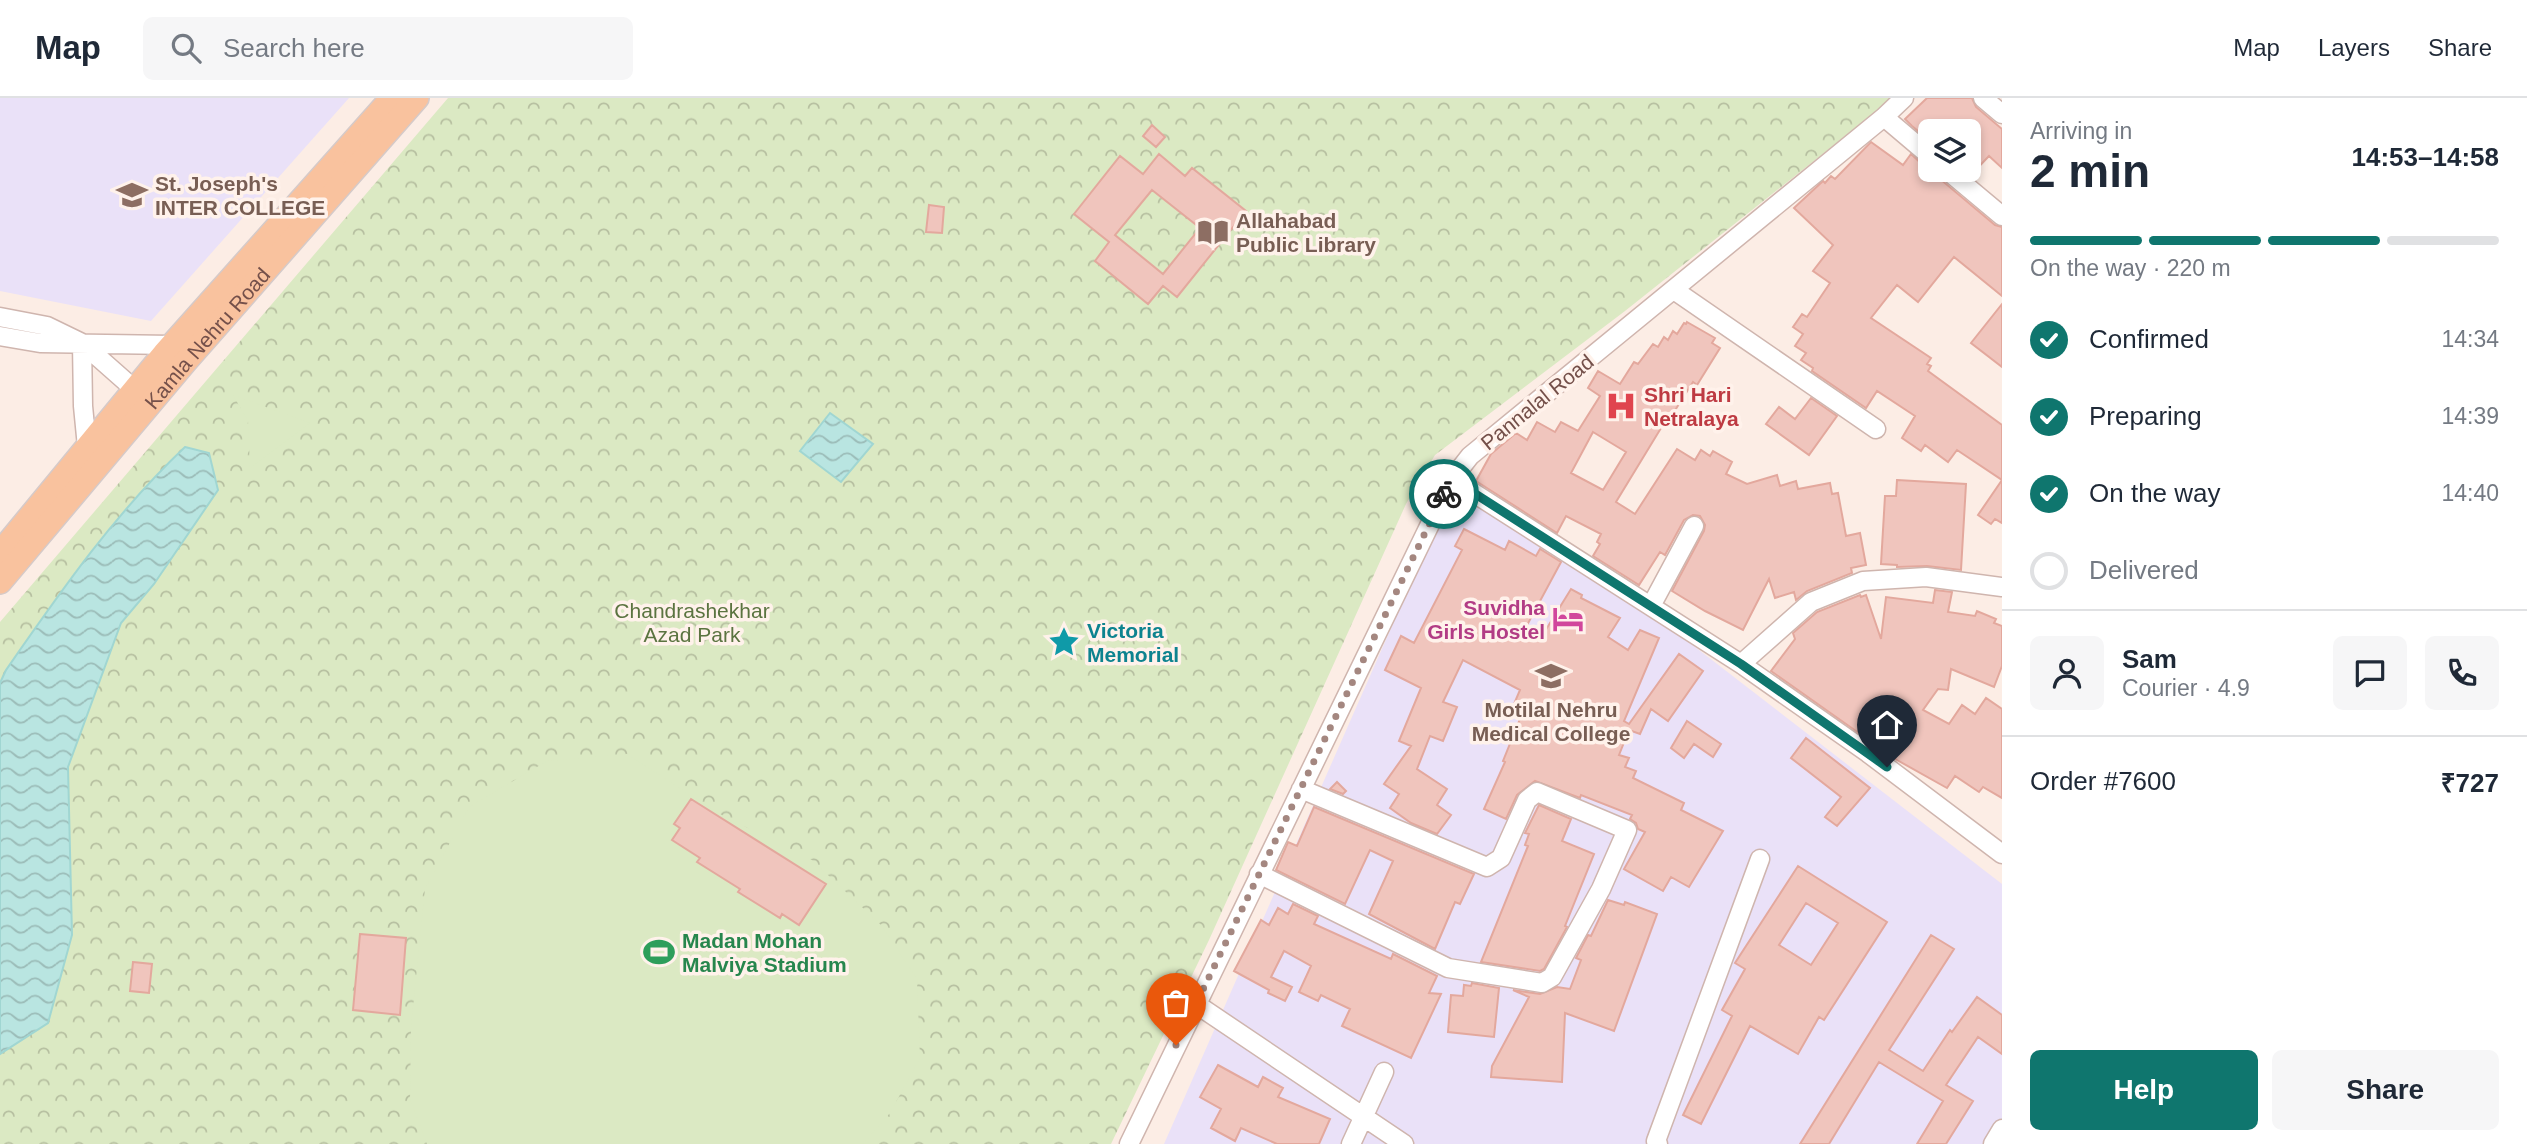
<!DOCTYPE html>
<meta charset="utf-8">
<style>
:root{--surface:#fff;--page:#f6f6f7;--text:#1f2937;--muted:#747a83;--line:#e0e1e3;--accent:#0f766e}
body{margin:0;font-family:Helvetica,sans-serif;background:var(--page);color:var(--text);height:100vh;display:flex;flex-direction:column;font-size:26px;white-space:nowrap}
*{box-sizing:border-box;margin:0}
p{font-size:23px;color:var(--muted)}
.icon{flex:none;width:38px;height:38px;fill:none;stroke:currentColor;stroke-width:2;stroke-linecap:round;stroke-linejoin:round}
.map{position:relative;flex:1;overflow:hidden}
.drawer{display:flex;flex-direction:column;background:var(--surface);width:525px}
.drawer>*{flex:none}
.controls{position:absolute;left:1918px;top:21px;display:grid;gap:14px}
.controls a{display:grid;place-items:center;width:63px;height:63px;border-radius:10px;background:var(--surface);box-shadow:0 4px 10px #0003;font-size:35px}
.pin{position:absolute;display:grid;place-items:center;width:60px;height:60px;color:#fff;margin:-72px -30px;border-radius:50% 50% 50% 0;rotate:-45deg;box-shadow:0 0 7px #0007}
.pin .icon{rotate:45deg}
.courier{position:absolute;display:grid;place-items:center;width:70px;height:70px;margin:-35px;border:5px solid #0f766e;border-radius:50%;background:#fff;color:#222;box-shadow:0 2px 9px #0007}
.overview em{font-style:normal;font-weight:800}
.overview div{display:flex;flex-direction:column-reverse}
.overview{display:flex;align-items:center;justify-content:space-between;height:119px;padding:0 28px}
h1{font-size:46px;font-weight:800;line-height:52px}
.bar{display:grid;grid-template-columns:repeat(4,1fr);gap:10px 7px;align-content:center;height:84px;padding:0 28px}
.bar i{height:9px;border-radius:5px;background:var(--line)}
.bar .current{background:var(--accent)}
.bar p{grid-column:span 4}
.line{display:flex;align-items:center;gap:18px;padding:0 28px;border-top:2px solid var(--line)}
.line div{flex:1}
.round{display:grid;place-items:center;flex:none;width:74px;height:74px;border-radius:10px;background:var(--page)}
ol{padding:0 28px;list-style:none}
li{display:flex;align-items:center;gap:21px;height:77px}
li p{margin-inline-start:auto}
li .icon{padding:7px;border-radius:50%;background:var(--accent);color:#fff;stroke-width:4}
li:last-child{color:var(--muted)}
li i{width:38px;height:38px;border:4px solid var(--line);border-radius:50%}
.primary-button{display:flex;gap:14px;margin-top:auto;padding:14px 28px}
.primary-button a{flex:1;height:80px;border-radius:10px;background:var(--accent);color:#fff;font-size:28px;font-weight:800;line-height:80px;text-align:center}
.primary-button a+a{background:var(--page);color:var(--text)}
header{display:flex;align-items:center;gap:42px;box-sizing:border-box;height:98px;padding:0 35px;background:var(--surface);border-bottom:2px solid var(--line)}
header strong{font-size:33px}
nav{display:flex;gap:38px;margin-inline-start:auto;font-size:24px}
.search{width:490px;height:63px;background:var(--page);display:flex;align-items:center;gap:18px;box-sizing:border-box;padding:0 24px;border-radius:10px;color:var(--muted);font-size:26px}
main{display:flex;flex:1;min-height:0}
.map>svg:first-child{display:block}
</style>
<header>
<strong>Map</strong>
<div class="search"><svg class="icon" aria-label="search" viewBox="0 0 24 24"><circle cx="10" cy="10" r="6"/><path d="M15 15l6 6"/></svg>Search here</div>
<nav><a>Map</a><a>Layers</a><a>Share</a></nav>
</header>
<main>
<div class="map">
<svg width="2002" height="1046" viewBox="0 0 2002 1046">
<defs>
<pattern id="forest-crowns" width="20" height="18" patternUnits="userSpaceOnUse" patternTransform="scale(1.75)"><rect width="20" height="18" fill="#dbe9c3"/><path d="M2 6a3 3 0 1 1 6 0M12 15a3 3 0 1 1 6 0" fill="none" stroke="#b6bfa0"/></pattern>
<pattern id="water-waves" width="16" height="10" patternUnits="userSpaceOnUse" patternTransform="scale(1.75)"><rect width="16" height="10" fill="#b9e5e1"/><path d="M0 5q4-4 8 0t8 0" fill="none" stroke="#9bbcb8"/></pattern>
</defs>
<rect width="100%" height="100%" fill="#fcede5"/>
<path fill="#eae1f8" d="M0 0H349L151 223 0 193Z
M1462 369 2002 786V1046H1164Z"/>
<path fill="url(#forest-crowns)" d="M448 0H1893L1625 213 1435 357 1406 406 1209 842 1111 1046H0V524Z"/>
<path fill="#dbe9c3" d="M233 297 310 325 250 370 248 323Z
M627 656 718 715 812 762 882 828 917 881 920 960 890 1015 863 1046H427L410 1001 411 929 425 791 469 709 547 663Z"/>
<path fill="url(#water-waves)" stroke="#a0d6d2" stroke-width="2" d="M830 315 873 346 841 384 800 353Z
M185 349 209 355 218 392 154 486 121 525 68 669 72 837 48 925 0 956V585L6 572C61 493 115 415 185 349Z"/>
<path fill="#f0c5bd" stroke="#e3a89d" stroke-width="2" fill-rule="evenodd" d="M1927 0H1972L1976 9 2002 31V70L1989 58 1971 77 1964 72H1969V33H1930V43L1912 28 1905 21Z
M1152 27 1165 39 1156 49 1143 38Z
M1871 44 1903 67 1911 56 1923 67 1930 69V72H1936L1940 81 1995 127 2002 129V198L1954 159 1918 204 1897 187 1871 220 1931 260 1927 266 1931 268 1928 273 2002 327V382L1957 352 1948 364 1925 347 1921 353 1902 340 1915 318 1877 293 1866 310 1812 273 1813 270 1801 262 1806 255 1795 248 1803 236 1793 229 1802 216 1807 219 1830 185 1813 173 1833 147 1794 110 1823 83 1825 85 1831 78 1835 81Z
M1159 56 1185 78 1192 70 1246 113 1177 199 1163 188 1148 206 1095 163 1109 144 1074 116 1120 58 1143 76ZM1152 92 1200 130 1163 176 1115 137Z
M929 107 944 109 942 135 926 134Z
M2002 206V269L1971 245Z
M1687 224 1715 240 1712 245 1720 250 1697 287 1693 284 1674 314 1672 312 1616 404 1635 416 1677 351 1695 362 1701 352 1710 358 1713 353 1732 364 1726 376 1747 386 1777 377 1780 388 1796 383 1798 391 1830 385 1832 396 1838 395 1846 438 1860 435 1866 467 1851 470 1852 475 1807 493 1796 502 1794 494 1775 500 1769 481 1743 532 1705 513 1672 493 1704 433 1705 427 1700 418 1693 417 1684 422 1665 457 1660 454 1639 487 1593 458 1600 446 1597 444 1601 436 1566 418 1557 435 1476 383 1491 356 1516 335 1527 342 1537 324 1555 334 1561 324 1578 333 1600 298 1588 290 1598 273 1620 286 1634 264 1638 266 1653 246 1658 249 1664 239 1668 242 1673 233 1677 236 1684 225 1686 226ZM1593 334 1626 354 1603 392 1571 375Z
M1811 300 1837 318 1809 357 1766 326 1779 309 1795 321Z
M1897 382 1966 386 1961 472 1927 468 1897 469V467L1881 466 1885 398H1896Z
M2002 382V425L1995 421 1991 426 1978 417Z
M1464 431 1505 452 1509 443 1536 458 1540 451 1561 464 1526 529 1542 538 1571 491 1582 497 1581 500 1620 520 1608 539 1628 552 1640 532 1659 540 1624 623 1629 626 1679 556 1703 573 1668 623 1651 611 1640 636 1629 632 1619 657 1629 660 1625 669 1636 673 1633 680 1684 705 1681 712 1723 733 1689 789 1671 779 1663 793 1624 771 1645 734 1638 731 1636 725 1630 721 1632 717 1581 697 1580 700 1535 683 1517 697 1506 721 1484 711 1505 664 1503 663 1524 611 1514 606 1520 592 1463 562 1443 604 1457 609 1443 643 1430 638 1417 671 1447 691 1437 707 1451 717 1437 736 1411 725 1390 710 1399 696 1384 686 1411 648 1399 643 1421 590 1385 572 1401 538 1414 545 1462 452 1455 448Z
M1935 492 1952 494 1948 514 1975 518 1977 513 1996 521 1994 525 2002 528V568L1994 589 1951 571 1948 592 1938 591 1923 612 1949 626 1962 607 1975 616 1986 600 2002 611V700L1983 689 1979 694 1955 678 1947 690 1897 662 1771 573 1795 541 1793 535 1817 514 1860 497 1861 499 1866 497 1881 541 1886 499 1933 505Z
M1687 623 1721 646 1713 659 1694 646 1684 660 1671 650Z
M1806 640 1870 690 1837 728 1825 719 1841 699 1791 660Z
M1337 684 1346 693 1343 696 1330 691Z
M691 701 826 786 799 827 782 816 780 820 738 794 740 791 697 764 700 760 672 742 680 730 674 726Z
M1539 707 1571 721 1562 743 1594 756 1565 828 1567 829 1544 871 1540 873 1481 864 1528 748 1525 747 1529 736 1525 735Z
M1314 709 1474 776 1460 806 1455 804 1435 851 1369 816 1393 763 1370 752 1345 806 1276 772 1288 744 1297 748Z
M1798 768 1887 824 1824 922 1819 919 1798 956 1750 928 1701 1026 1683 1017 1732 918 1722 912 1745 871 1735 865ZM1806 805 1838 825 1811 867 1779 847Z
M1608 802 1624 807 1625 804 1657 816 1614 933 1565 915 1562 984 1491 979 1492 968 1529 899 1513 892 1540 896 1557 889 1570 891 1581 862 1576 860 1588 837 1591 838Z
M1293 806 1318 818 1314 826 1391 861 1393 856 1437 878 1429 895 1441 896 1411 960 1342 928 1350 911 1321 897 1318 903 1299 894 1311 868 1284 853 1271 879 1292 889 1285 903 1268 895 1269 892 1234 873 1261 822 1269 827 1278 810 1288 816Z
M360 836 406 840 400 917 353 912Z
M1931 837 1954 851 1889 952 1923 973 1950 932 1952 934 1977 899 2002 917V956L1978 939 1946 987 1973 1003 1946 1046H1917L1943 1003 1879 964 1829 1046H1800Z
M133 864 152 866 149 895 130 893Z
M1472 885 1499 890 1494 939 1448 934 1451 897 1463 898 1464 887 1471 888Z
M1218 967 1258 989 1263 979 1283 990 1278 999 1330 1021 1319 1046H1277L1241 1030 1235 1043 1211 1030 1221 1011 1200 999Z"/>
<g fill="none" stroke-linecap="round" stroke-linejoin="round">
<defs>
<path id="minor" d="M1983 0 2002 16
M1884 19 1930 58
M1947 72 2002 118
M1674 192 1876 331
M0 219 47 228 82 245 142 298
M0 238 40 245 172 247
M82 245 83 308 87 349
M1452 381 1741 566 1868 655 2002 756
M1651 508 1694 428
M1741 566 1811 504 1863 483 1926 479 2002 489
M1259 776 1448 870 1542 885 1552 879 1601 791 1627 732 1537 694 1527 702 1501 760 1487 769 1301 691
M1196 906 1404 1046
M1129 1046 1452 381 1470 358 1884 19 1904 0
M1351 1046 1384 974
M1658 1046 1656 1043 1760 761
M1993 1046 2002 1031"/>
<g id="major">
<path d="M0 455 164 256 392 0"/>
<path id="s1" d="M0 484 186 263 417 0"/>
</g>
</defs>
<use href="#minor" stroke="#cfb5ae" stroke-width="21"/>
<use href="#major" stroke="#d5cac9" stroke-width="26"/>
<use href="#minor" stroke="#fff" stroke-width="18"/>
<use href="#major" stroke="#f9c29e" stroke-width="23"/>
</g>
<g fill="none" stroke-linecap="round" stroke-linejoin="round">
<path stroke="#a48780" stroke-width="7" stroke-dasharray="0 12.6" d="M1176 947 1444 396"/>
<path stroke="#0f766e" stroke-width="9" d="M1444 396 1452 381 1741 566 1887 669"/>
</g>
<defs>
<symbol id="school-bare" viewBox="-9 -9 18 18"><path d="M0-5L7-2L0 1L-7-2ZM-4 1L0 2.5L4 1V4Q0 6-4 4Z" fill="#8d6e63" stroke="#fff2eb" stroke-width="2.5" paint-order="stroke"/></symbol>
<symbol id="library-bare" viewBox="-9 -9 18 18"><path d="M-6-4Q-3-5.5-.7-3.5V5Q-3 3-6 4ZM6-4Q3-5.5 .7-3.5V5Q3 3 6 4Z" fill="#8d6e63" stroke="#fff2eb" stroke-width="2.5" paint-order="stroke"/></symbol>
<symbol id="hospital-bare" viewBox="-9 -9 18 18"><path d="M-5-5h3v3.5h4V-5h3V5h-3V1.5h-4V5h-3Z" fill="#e0444e" stroke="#fff2eb" stroke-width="2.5" paint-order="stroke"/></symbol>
<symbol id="hotel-bare" viewBox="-9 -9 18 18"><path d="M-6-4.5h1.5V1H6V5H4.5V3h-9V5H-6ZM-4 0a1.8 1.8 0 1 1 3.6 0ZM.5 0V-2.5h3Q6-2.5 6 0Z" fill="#d1479c" stroke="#fff2eb" stroke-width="2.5" paint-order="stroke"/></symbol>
<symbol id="sight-bare" viewBox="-9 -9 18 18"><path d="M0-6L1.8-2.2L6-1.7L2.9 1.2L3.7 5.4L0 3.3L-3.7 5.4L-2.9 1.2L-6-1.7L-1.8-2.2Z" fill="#0f9aa8" stroke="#fff2eb" stroke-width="2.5" paint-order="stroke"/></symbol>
<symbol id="university-bare" viewBox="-9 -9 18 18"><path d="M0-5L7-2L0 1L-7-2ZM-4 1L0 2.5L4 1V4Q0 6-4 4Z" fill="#8d6e63" stroke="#fff2eb" stroke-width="2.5" paint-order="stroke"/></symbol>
<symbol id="stadium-bare" viewBox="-9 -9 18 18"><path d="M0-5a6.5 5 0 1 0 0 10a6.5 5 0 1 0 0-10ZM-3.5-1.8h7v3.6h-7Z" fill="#2e9e5b" stroke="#fff2eb" stroke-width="2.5" paint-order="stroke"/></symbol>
</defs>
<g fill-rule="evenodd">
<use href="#school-bare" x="110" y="75" width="44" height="44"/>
<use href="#library-bare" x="1191" y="112" width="44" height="44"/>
<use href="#hospital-bare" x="1599" y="286" width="44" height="44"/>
<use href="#hotel-bare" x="1546" y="499" width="44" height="44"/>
<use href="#sight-bare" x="1042" y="522" width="44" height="44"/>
<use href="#university-bare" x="1529" y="556" width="44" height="44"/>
<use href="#stadium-bare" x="637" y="832" width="44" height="44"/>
</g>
<g text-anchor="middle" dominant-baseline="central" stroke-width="7" stroke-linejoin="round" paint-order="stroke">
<g font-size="21" font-weight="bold" fill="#785e54" stroke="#fff2eb" text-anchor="start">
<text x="155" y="85">St. Joseph's<tspan x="155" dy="24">INTER COLLEGE</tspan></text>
<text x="1236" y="122">Allahabad<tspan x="1236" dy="24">Public Library</tspan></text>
<text x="1551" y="611" text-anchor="middle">Motilal Nehru<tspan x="1551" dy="24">Medical College</tspan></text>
</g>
<g font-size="21" fill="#74504a" stroke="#fff2eb">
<text stroke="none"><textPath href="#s1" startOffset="320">Kamla Nehru Road</textPath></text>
<text transform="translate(1537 304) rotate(-39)">Pannalal Road</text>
</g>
<g font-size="21" font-weight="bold" fill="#be3a42" stroke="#fff2eb" text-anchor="start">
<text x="1644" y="296">Shri Hari<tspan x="1644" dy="24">Netralaya</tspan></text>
</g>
<g font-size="21" font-weight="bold" fill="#b23c85" stroke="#fff2eb" text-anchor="end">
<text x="1545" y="509">Suvidha<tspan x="1545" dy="24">Girls Hostel</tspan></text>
</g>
<g font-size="21" fill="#5b7440" stroke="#fff2eb">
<text x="692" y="512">Chandrashekhar<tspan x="692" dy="24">Azad Park</tspan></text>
</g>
<g font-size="21" font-weight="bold" fill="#0d838f" stroke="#fff2eb" text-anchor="start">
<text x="1087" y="532">Victoria<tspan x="1087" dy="24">Memorial</tspan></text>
</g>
<g font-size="21" font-weight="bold" fill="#27864d" stroke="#fff2eb" text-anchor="start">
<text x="682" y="842">Madan Mohan<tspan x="682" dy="24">Malviya Stadium</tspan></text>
</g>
</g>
</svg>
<div class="controls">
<a><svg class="icon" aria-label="layers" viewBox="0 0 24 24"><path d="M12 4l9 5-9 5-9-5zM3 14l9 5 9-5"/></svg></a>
</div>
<div class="pin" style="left:1176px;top:947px;background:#ea580c"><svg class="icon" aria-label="bag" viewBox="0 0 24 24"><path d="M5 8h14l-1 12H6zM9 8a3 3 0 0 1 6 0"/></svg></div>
<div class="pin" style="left:1887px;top:669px;background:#1f2937"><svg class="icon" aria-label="home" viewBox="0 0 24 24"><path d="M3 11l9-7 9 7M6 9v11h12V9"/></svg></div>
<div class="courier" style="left:1444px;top:396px"><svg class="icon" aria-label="bike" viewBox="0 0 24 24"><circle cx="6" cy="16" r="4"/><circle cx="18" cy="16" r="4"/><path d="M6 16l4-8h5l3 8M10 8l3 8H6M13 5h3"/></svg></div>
</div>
<section class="drawer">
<div class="overview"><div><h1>2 min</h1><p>Arriving in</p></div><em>14:53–14:58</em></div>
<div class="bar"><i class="current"></i><i class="current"></i><i class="current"></i><i></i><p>On the way · 220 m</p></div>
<ol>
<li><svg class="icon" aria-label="check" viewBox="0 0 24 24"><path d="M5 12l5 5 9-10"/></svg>Confirmed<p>14:34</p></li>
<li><svg class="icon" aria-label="check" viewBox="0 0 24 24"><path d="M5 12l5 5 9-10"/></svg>Preparing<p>14:39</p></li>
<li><svg class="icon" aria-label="check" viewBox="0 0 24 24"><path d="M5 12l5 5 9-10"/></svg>On the way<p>14:40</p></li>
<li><i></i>Delivered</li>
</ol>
<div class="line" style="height:126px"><a class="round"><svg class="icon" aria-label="person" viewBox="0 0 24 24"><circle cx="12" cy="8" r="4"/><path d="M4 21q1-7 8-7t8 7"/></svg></a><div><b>Sam</b><p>Courier · 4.9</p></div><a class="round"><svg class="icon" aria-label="chat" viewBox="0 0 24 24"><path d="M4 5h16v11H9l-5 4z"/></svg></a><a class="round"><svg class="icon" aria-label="phone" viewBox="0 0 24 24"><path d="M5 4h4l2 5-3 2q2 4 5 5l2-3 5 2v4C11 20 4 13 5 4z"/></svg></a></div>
<div class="line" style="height:91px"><div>Order #7600</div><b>₹727</b></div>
<div class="primary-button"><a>Help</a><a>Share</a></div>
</section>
</main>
